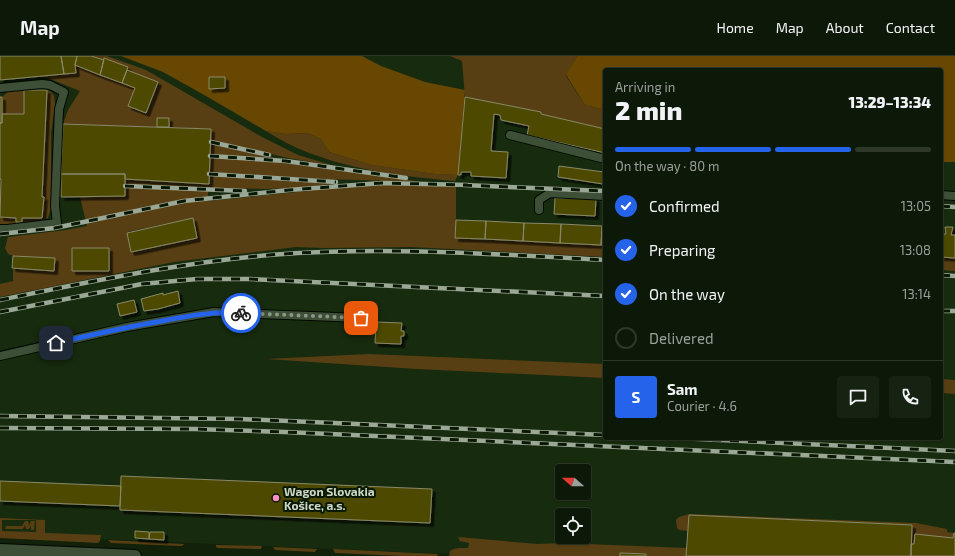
<!DOCTYPE html>
<meta charset="utf-8">
<style>
:root{--surface:#0d1908;--page:#162212;--text:#f1f3f6;--muted:#9aa09c;--line:#2d3829;--accent:#2563eb}
body{margin:0;font-family:"Exo 2",sans-serif;background:var(--page);color:var(--text);height:100vh;display:flex;flex-direction:column;font-size:15px;white-space:nowrap}
*{box-sizing:border-box;margin:0}
p{font-size:13px;color:var(--muted)}
.icon{flex:none;width:22px;height:22px;fill:none;stroke:currentColor;stroke-width:2;stroke-linecap:round;stroke-linejoin:round}
.map{position:relative;flex:1;overflow:hidden}
.sheet{position:absolute;left:603px;top:12px;width:340px;height:372px;display:flex;flex-direction:column;background:var(--surface);border-radius:4px;box-shadow:0 1px 3px #0004,0 0 0 1px var(--line)}
.sheet>*{flex:none}
.needle{width:26px;rotate:291deg}
.tools{position:absolute;left:555px;top:408px;display:grid;gap:8px}
.tools a{display:grid;place-items:center;width:36px;height:36px;border-radius:4px;background:var(--surface);box-shadow:0 1px 3px #0004,0 0 0 1px var(--line);font-size:20px}
.pin{position:absolute;display:grid;place-items:center;width:34px;height:34px;color:#fff;margin:-17px;border-radius:8px;box-shadow:0 2px 6px #0006}
.courier{position:absolute;display:grid;place-items:center;width:40px;height:40px;margin:-20px;border:3px solid #2563eb;border-radius:50%;background:#fff;color:#222;box-shadow:0 1px 5px #0007}
.headline em{font-style:normal;font-weight:800}
.headline div{display:flex;flex-direction:column-reverse}
.headline{display:flex;align-items:center;justify-content:space-between;height:68px;padding:0 12px}
h1{font-size:26px;font-weight:800;line-height:30px}
.bar{display:grid;grid-template-columns:repeat(4,1fr);gap:6px 4px;align-content:center;height:48px;padding:0 12px}
.bar i{height:5px;border-radius:3px;background:var(--line)}
.bar .active{background:var(--accent)}
.bar p{grid-column:span 4}
.line{display:flex;align-items:center;gap:10px;padding:0 12px;border-top:1px solid var(--line)}
.line div{flex:1}
.round{display:grid;place-items:center;flex:none;width:42px;height:42px;border-radius:4px;background:var(--page)}
ol{padding:0 12px;list-style:none}
li{display:flex;align-items:center;gap:12px;height:44px}
li p{margin-inline-start:auto}
li .icon{padding:4px;border-radius:50%;background:var(--accent);color:#fff;stroke-width:4}
li:last-child{color:var(--muted)}
li i{width:22px;height:22px;border:2px solid var(--line);border-radius:50%}
header{display:flex;align-items:center;gap:24px;box-sizing:border-box;height:56px;padding:0 20px;background:var(--surface);border-bottom:1px solid var(--line)}
header strong{font-size:19px}
nav{display:flex;gap:22px;margin-inline-start:auto;font-size:14px}
.map>svg:first-child{display:block}
</style>
<header>
<strong>Map</strong>
<nav><a>Home</a><a>Map</a><a>About</a><a>Contact</a></nav>
</header>
<div class="map">
<svg width="955" height="500" viewBox="0 0 955 500">
<defs>
<filter id="shadow"><feDropShadow dx="3.5" dy="3.5" stdDeviation="0" flood-color="#0009"/></filter>
</defs>
<rect width="100%" height="100%" fill="#11210a"/>
<path fill="#172b0e" fill-rule="evenodd" d="M0 0H450L462 5 541 56V58L605 73V382H941V106H955V477H954L953 482 912 469 689 459 686 500H646V498L621 497 620 500H501L0 479ZM562 415H584V437H562ZM562 459H584V481H562Z"/>
<path fill="#583f13" fill-rule="evenodd" d="M91 0H107L146 14 262 81 298 99 335 110 288 102 211 84V73L169 71V62H157V71L63 68 68 54 80 35 43 20 76 17 75 9 135 32 128 50 146 57 158 26 127 14 128 11Z
M450 0H577L566 20 585 49 605 54V73L541 58V56L465 41 462 5Z
M14 33 24 34V58H2V41L8 36Z
M47 34 51 36 54 40 55 49 51 77V152L48 162 41 166 0 170V161L16 162 22 166V162H42L44 141H42Z
M266 75 286 78 308 77 321 83 329 96 372 109 435 118 458 119 455 125C393 120 319 110 266 75Z
M211 88 277 102 210 99Z
M210 102 271 105 423 126 324 123 209 116Z
M209 120 341 127 295 132 264 133 208 132V145L366 129H415L456 131V182L605 189V201L411 191 323 192 296 191 174 206 0 241V228L13 225V213L54 214 55 202 13 200 8 198 5 192 8 181 66 174 87 170 80 141 125 140V123L208 128ZM193 162 196 182 131 196 127 176ZM109 192V215H73Z
M941 201 955 202V215L941 214Z
M369 298 605 308V322L417 313 266 303Z
M941 323 955 324V338L941 337Z
M689 458 916 467 947 473V476L954 477 953 482 911 488 912 469 689 459 688 475 679 474 677 472 676 464 679 461Z
M0 462 45 464V477L101 479 100 485 98 487 0 482ZM2 464H36V476L2 475Z
M25 465H28L29 469 31 465H35L34 474H31V470L29 473H26L25 469 23 473H5L6 470H22Z
M458 481 538 488 561 487 687 492 686 500H646V498L621 497 620 500H449L450 495C456 491 461 492 468 492L469 487 460 485Z
M108 484 184 488 182 490H180L111 487Z
M216 489 262 490 261 493H258L218 492 216 491Z
M273 491 317 493 315 496 275 494Z
M333 493 438 498 437 500H403L335 497Z"/>
<path fill="#684703" d="M121 0H362L381 10 425 26 465 34 458 119 435 118 372 109 329 96 321 83 308 77 286 78 266 75 206 40 163 16Z
M577 0H955V106H941V14H605V54L585 49 566 19Z"/>
<path fill="#4d4a00" stroke="#898969" filter="url(#shadow)" d="M0 0H61L64 18 0 24Z
M61 0H77L75 9 76 17 64 18Z
M77 0H91L104 4 100 19 75 9Z
M104 2 128 11 122 27 100 19Z
M127 14 158 26 146 57 128 50 135 32 122 27Z
M209 21H225V32L209 33Z
M24 34H47L42 141H44L42 162H22V166H16V162L0 161 1 123H0V67H2V58H24Z
M0 41H2V67H0Z
M465 41 541 56V58L605 73V97L527 79 529 70 501 64 500 59 494 58 491 95 508 96 506 122 471 120V116H461V119H458Z
M157 62H169V71H157Z
M63 68 211 73 209 128 125 123V118H61Z
M559 110 604 116 603 128 558 121Z
M61 118H125V140L61 141Z
M555 142 596 143 595 160 554 158Z
M603 161H605V189H601Z
M193 162 197 182 131 196 127 177Z
M456 164 486 165 485 183 455 182Z
M486 165 524 167 523 185 485 183Z
M524 167 561 168 560 187 523 185Z
M561 168 602 170 601 189 560 187Z
M945 171H953L951 179H955V202L941 201V178H946Z
M72 192H109V215H72Z
M13 200 55 202 54 215 12 212Z
M178 235 180 247 158 253 144 255 141 243 163 237V239Z
M134 244 137 256 120 260 117 248Z
M376 266 402 267 401 275H404V280H401V288L375 287Z
M121 420 432 433 430 467 120 454Z
M0 425 121 430 120 450 0 445Z
M689 459 912 469 911 500H686Z
M135 475 149 476V483L135 482Z
M150 476H164V484L149 483Z
M954 477H955V500H911V488H914L915 478 953 482Z
M620 497 646 498V500H620Z"/>
<g fill="none" stroke-linecap="round" stroke-linejoin="round">
<defs>
<path id="service" d="M0 32 42 28 50 29 64 36 59 53 55 150 57 167 7 173H0
M510 79 605 103
M941 139 955 140
M539 154V144L550 137 605 140
M0 300 127 271 214 256 361 262"/>
<path id="minor" d="M0 494 135 500"/>
</defs>
<use href="#service" stroke="#010a00" stroke-width="10"/>
<use href="#minor" stroke="#010a00" stroke-width="14"/>
<use href="#service" stroke="#3d4f36" stroke-width="8"/>
<use href="#minor" stroke="#3d4f36" stroke-width="12"/>
<defs>
<path id="rail" d="M211 86 269 99
M210 100 286 105 406 122
M209 118 336 126
M463 129 605 135
M125 130 245 135
M941 150 955 151
M0 178 55 172 184 145 289 134 382 127 468 129
M941 219 955 220
M0 244C89 226 178 207 269 199 381 190 493 198 605 204
M941 255H955
M0 256 142 228 197 223H250L605 240
M0 360 240 363 605 379
M0 372 195 373 285 376 955 406
M676 382 955 395"/>
</defs>
<use href="#rail" stroke="#9ca897" stroke-width="4.5"/>
<use href="#rail" stroke="#081803" stroke-width="3" stroke-dasharray="9" stroke-linecap="butt"/>
</g>
<g fill="none" stroke-linecap="round" stroke-linejoin="round">
<path stroke="#8b9786" stroke-width="4" stroke-dasharray="0 7.2" d="M241 257 361 262"/>
<path stroke="#2563eb" stroke-width="5" d="M56 287C91 279 126 271 162 265 188 260 214 255 241 257"/>
</g>
<circle fill="#fb8fc4" stroke="#081803" stroke-width="1.5" cx="276" cy="442" r="4"/>
<g text-anchor="middle" dominant-baseline="central" stroke-width="4" stroke-linejoin="round" paint-order="stroke">
<g font-size="12" font-weight="bold" fill="#ccd7c8" stroke="#081803" text-anchor="start">
<text x="284" y="435">Wagon Slovakia<tspan x="284" dy="14">Košice, a.s.</tspan></text>
</g>
</g>
</svg>
<div class="tools">
<a><svg class="needle" viewBox="-14 -14 28 28"><path d="M0-13l5 13h-10z" fill="#e53935"/><path d="M0 13l5-13h-10z" fill="#9aa09c"/></svg></a>
<a><svg class="icon" aria-label="locate" viewBox="0 0 24 24"><circle cx="12" cy="12" r="6"/><path d="M12 2v4M12 18v4M2 12h4M18 12h4"/></svg></a>
</div>
<div class="pin" style="left:361px;top:262px;background:#ea580c"><svg class="icon" aria-label="bag" viewBox="0 0 24 24"><path d="M5 8h14l-1 12H6zM9 8a3 3 0 0 1 6 0"/></svg></div>
<div class="pin" style="left:56px;top:287px;background:#1f2937"><svg class="icon" aria-label="home" viewBox="0 0 24 24"><path d="M3 11l9-7 9 7M6 9v11h12V9"/></svg></div>
<div class="courier" style="left:241px;top:257px"><svg class="icon" aria-label="bike" viewBox="0 0 24 24"><circle cx="6" cy="16" r="4"/><circle cx="18" cy="16" r="4"/><path d="M6 16l4-8h5l3 8M10 8l3 8H6M13 5h3"/></svg></div>
<section class="sheet">
<div class="headline"><div><h1>2 min</h1><p>Arriving in</p></div><em>13:29–13:34</em></div>
<div class="bar"><i class="active"></i><i class="active"></i><i class="active"></i><i></i><p>On the way · 80 m</p></div>
<ol>
<li><svg class="icon" aria-label="check" viewBox="0 0 24 24"><path d="M5 12l5 5 9-10"/></svg>Confirmed<p>13:05</p></li>
<li><svg class="icon" aria-label="check" viewBox="0 0 24 24"><path d="M5 12l5 5 9-10"/></svg>Preparing<p>13:08</p></li>
<li><svg class="icon" aria-label="check" viewBox="0 0 24 24"><path d="M5 12l5 5 9-10"/></svg>On the way<p>13:14</p></li>
<li><i></i>Delivered</li>
</ol>
<div class="line" style="height:72px"><b class="round" style="background:var(--accent);color:#fff">S</b><div><b>Sam</b><p>Courier · 4.6</p></div><a class="round"><svg class="icon" aria-label="chat" viewBox="0 0 24 24"><path d="M4 5h16v11H9l-5 4z"/></svg></a><a class="round"><svg class="icon" aria-label="phone" viewBox="0 0 24 24"><path d="M5 4h4l2 5-3 2q2 4 5 5l2-3 5 2v4C11 20 4 13 5 4z"/></svg></a></div>
</section>
</div>
